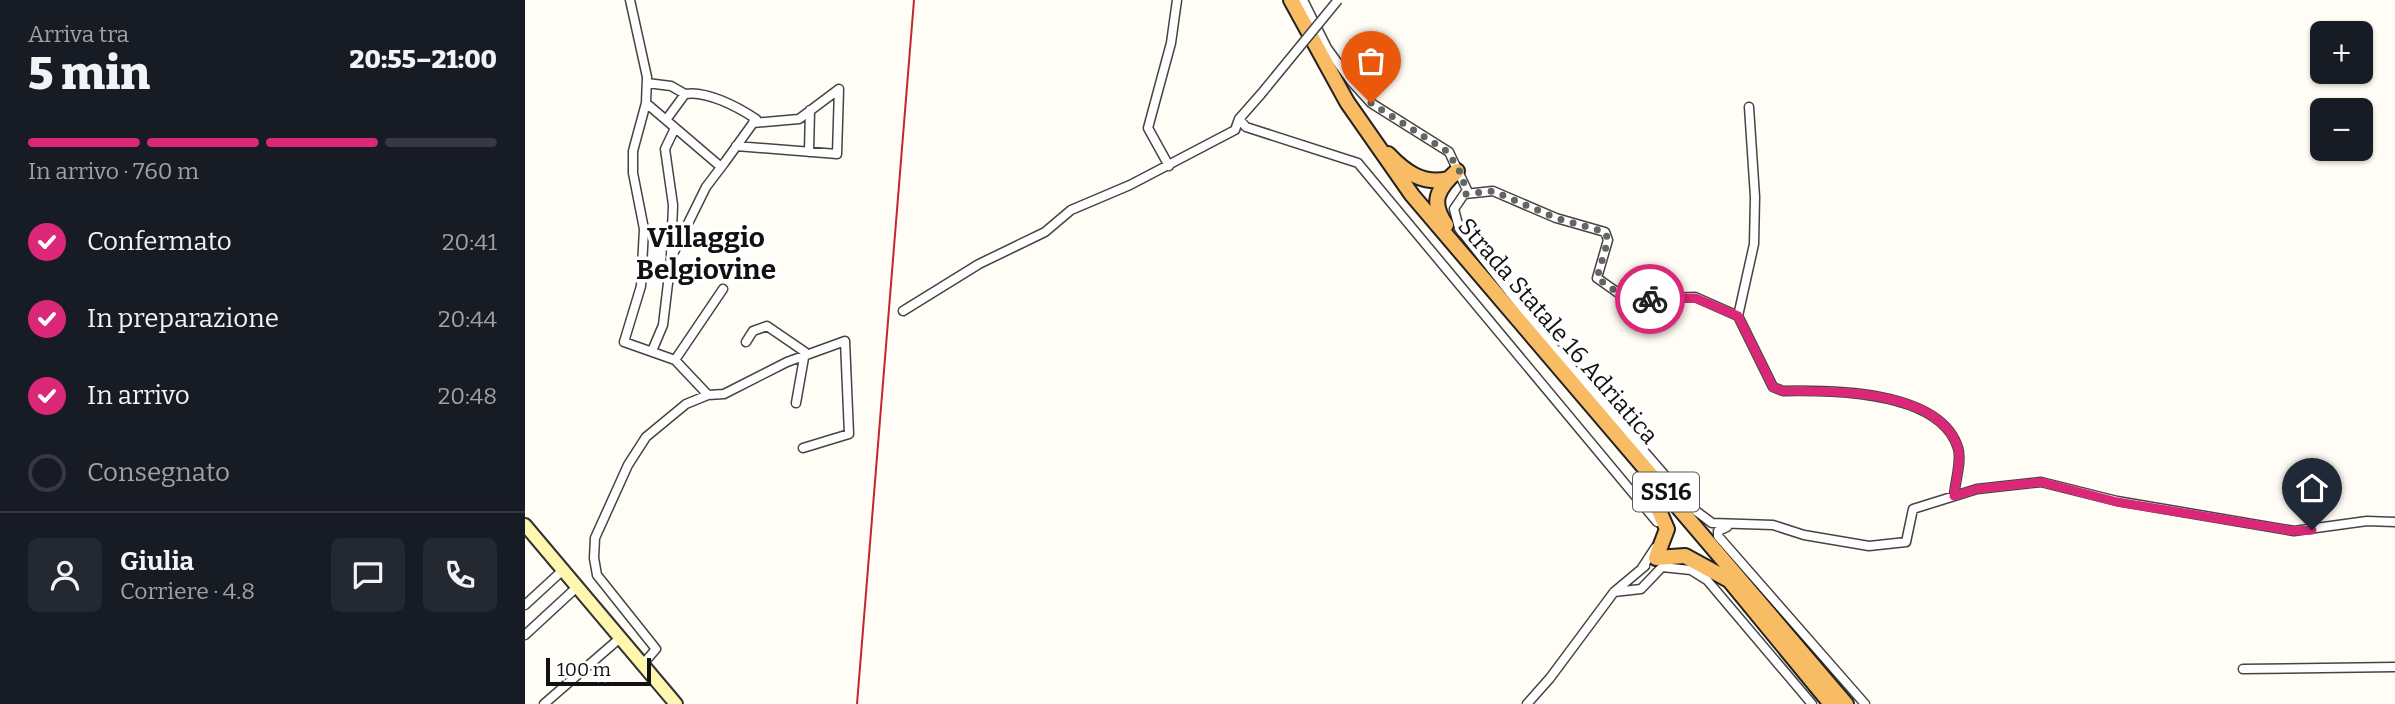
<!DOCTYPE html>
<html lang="it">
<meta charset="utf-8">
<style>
:root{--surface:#171b24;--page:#242831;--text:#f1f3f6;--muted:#9ea1a6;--line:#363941;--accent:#db2777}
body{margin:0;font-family:Bitter,serif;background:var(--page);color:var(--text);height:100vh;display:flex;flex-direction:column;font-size:26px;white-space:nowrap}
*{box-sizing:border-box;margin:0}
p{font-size:23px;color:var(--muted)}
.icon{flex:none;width:38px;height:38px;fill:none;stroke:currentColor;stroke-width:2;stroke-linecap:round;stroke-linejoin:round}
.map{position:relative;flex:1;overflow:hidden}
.sheet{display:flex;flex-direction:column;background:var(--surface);width:525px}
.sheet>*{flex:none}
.tools{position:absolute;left:1785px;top:21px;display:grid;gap:14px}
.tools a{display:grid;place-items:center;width:63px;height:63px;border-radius:10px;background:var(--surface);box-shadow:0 2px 5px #0004;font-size:35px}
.scale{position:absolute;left:21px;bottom:18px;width:105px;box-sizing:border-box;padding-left:7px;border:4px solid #111;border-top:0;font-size:19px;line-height:24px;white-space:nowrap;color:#111;-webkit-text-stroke:5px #fff;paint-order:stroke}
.pin{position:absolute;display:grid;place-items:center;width:60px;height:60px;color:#fff;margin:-72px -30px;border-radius:50% 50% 50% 0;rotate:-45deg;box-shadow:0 0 7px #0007}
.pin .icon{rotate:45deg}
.courier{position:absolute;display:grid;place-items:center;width:70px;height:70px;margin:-35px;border:5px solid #db2777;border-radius:50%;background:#fff;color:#222;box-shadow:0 2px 9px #0007}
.head em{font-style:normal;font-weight:800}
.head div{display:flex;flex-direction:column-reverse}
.head{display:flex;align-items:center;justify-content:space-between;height:119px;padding:0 28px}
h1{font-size:46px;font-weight:800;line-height:52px}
.bar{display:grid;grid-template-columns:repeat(4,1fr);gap:10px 7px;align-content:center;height:84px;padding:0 28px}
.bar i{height:9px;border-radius:5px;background:var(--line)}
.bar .current{background:var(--accent)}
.bar p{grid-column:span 4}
.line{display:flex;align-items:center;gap:18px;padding:0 28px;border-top:2px solid var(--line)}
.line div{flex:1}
.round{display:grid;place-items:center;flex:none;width:74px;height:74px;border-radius:10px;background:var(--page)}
ol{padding:0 28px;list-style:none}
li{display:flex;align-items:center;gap:21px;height:77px}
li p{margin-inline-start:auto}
li .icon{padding:7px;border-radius:50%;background:var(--accent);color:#fff;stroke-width:4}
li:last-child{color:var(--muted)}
li i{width:38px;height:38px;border:4px solid var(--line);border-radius:50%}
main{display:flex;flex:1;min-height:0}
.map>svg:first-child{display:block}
</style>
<main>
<section class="sheet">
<div class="head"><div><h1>5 min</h1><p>Arriva tra</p></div><em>20:55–21:00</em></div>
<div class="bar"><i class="current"></i><i class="current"></i><i class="current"></i><i></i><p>In arrivo · 760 m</p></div>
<ol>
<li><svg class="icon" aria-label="check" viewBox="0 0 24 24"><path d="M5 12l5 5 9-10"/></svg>Confermato<p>20:41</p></li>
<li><svg class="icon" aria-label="check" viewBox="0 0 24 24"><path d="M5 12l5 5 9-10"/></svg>In preparazione<p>20:44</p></li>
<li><svg class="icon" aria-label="check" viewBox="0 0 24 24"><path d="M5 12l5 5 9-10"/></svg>In arrivo<p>20:48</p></li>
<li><i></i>Consegnato</li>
</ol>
<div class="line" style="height:126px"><a class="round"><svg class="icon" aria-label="person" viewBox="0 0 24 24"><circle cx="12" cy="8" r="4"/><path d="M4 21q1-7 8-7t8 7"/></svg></a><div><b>Giulia</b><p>Corriere · 4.8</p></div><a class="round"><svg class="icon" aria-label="chat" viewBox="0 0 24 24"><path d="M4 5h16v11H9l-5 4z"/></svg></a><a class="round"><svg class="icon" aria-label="phone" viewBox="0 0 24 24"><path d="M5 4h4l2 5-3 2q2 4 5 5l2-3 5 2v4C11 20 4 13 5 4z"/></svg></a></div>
</section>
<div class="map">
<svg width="1870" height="704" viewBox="0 0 1870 704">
<rect width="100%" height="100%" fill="#fffdf5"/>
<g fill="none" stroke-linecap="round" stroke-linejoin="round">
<defs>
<path id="minor" d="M105 0 122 77 121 103 108 151V173L119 229 116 286 99 342 150 360 183 395
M778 0 802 48 826 81 846 103 924 152 942 190 929 209 934 228 1020 337 1171 511 1187 523 1248 525 1279 535 1344 546 1381 542 1388 509 1452 489 1516 482 1592 501 1769 531 1842 521 1870 522
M122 83 146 86 160 94
M121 103 141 120
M714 119 721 127 833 163 1132 522
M211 146 312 154 314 89 274 119 228 123
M284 152 285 110
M644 166 623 128 646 43 652 0
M940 194 968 191 1031 218 1080 232 1083 240 1072 278 1103 300 1170 297 1213 316 1248 387 1258 391C1306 390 1415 390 1433 448 1437 461 1430 482 1429 496
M146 255 148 205 140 149 150 128
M378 311 454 264 520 232 546 210 605 185 710 130 714 119 736 94
M1213 316 1229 244 1230 197 1224 107
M221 342 228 331 242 326 280 352 271 403
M127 351 138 325 146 258 181 187 200 162 231 119C213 107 181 90 160 94L141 120 196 167
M150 360 198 289
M1202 527 1193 531V536L1340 704
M1117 568 1130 548
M1089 592 1116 589 1137 567 1166 570 1182 580 1287 704
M0 605 38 570
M0 635 52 587
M118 664 131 649 72 575 69 558 70 538 103 465 121 437 161 404 183 395 199 394 262 362 320 341 324 434 278 448
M1718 669 1870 667
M19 704 95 638
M1002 704 1025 678 1089 592 1120 566"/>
<path id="secondary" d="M0 525 151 704"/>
<path id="trunk" d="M766 0 822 102 887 195 1321 704
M863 154C880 172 898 185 923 179
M921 225C905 202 912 189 932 171
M1122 483 1142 529 1131 558
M1131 558 1160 556 1204 580
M1200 575 1306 704"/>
</defs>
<use href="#minor" stroke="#444" stroke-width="11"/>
<use href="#secondary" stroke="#333" stroke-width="16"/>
<use href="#trunk" stroke="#222" stroke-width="18"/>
<use href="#minor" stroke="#fff" stroke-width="8"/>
<use href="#secondary" stroke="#fff6b0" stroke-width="12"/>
<use href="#trunk" stroke="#f7bc64" stroke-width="14"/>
<path stroke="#c4262e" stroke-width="2" d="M332 704 389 0"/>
<defs>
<path id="minor-bridge" d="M736 94 813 0"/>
</defs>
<use href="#minor-bridge" stroke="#444" stroke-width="11" stroke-linecap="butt"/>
<use href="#minor-bridge" stroke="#fff" stroke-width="8"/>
</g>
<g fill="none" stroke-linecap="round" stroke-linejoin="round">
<path stroke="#646461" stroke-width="7" stroke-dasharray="0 12.6" d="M846 103 923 152 938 177 940 194 968 191 1031 218 1080 232 1083 240 1072 278 1103 300 1125 299"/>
<path stroke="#db2777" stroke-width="9" d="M1125 299 1170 298 1213 316 1248 387 1258 391C1306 391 1415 389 1433 448 1437 461 1430 482 1429 496L1452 489 1516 482 1592 502 1769 531 1787 530"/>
</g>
<g text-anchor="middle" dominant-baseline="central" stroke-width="7" stroke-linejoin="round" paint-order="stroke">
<rect fill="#fff" stroke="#585858" stroke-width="2" x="1108" y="472.5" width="66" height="39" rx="5"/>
<g font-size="23" font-weight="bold" fill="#111">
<text x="1141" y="492">SS16</text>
</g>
<g font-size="24" fill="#111" stroke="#fff">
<text transform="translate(1033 331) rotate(49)">Strada Statale 16 Adriatica</text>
</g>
<g font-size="28" font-weight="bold" fill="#111" stroke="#fff">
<text x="181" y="237">Villaggio<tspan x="181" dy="32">Belgiovine</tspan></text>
</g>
</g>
</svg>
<div class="tools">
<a>+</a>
<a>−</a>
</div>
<div class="scale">100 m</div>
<div class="pin" style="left:846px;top:103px;background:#ea580c"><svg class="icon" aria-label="bag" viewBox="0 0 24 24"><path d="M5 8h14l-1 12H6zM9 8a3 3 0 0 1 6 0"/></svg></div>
<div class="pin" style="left:1787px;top:530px;background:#1f2937"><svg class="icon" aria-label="home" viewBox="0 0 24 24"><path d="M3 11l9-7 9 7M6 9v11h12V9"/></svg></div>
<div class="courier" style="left:1125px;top:299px"><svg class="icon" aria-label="bike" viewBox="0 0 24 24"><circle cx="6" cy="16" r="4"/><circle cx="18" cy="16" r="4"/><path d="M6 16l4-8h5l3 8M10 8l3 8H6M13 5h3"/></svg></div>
</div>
</main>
